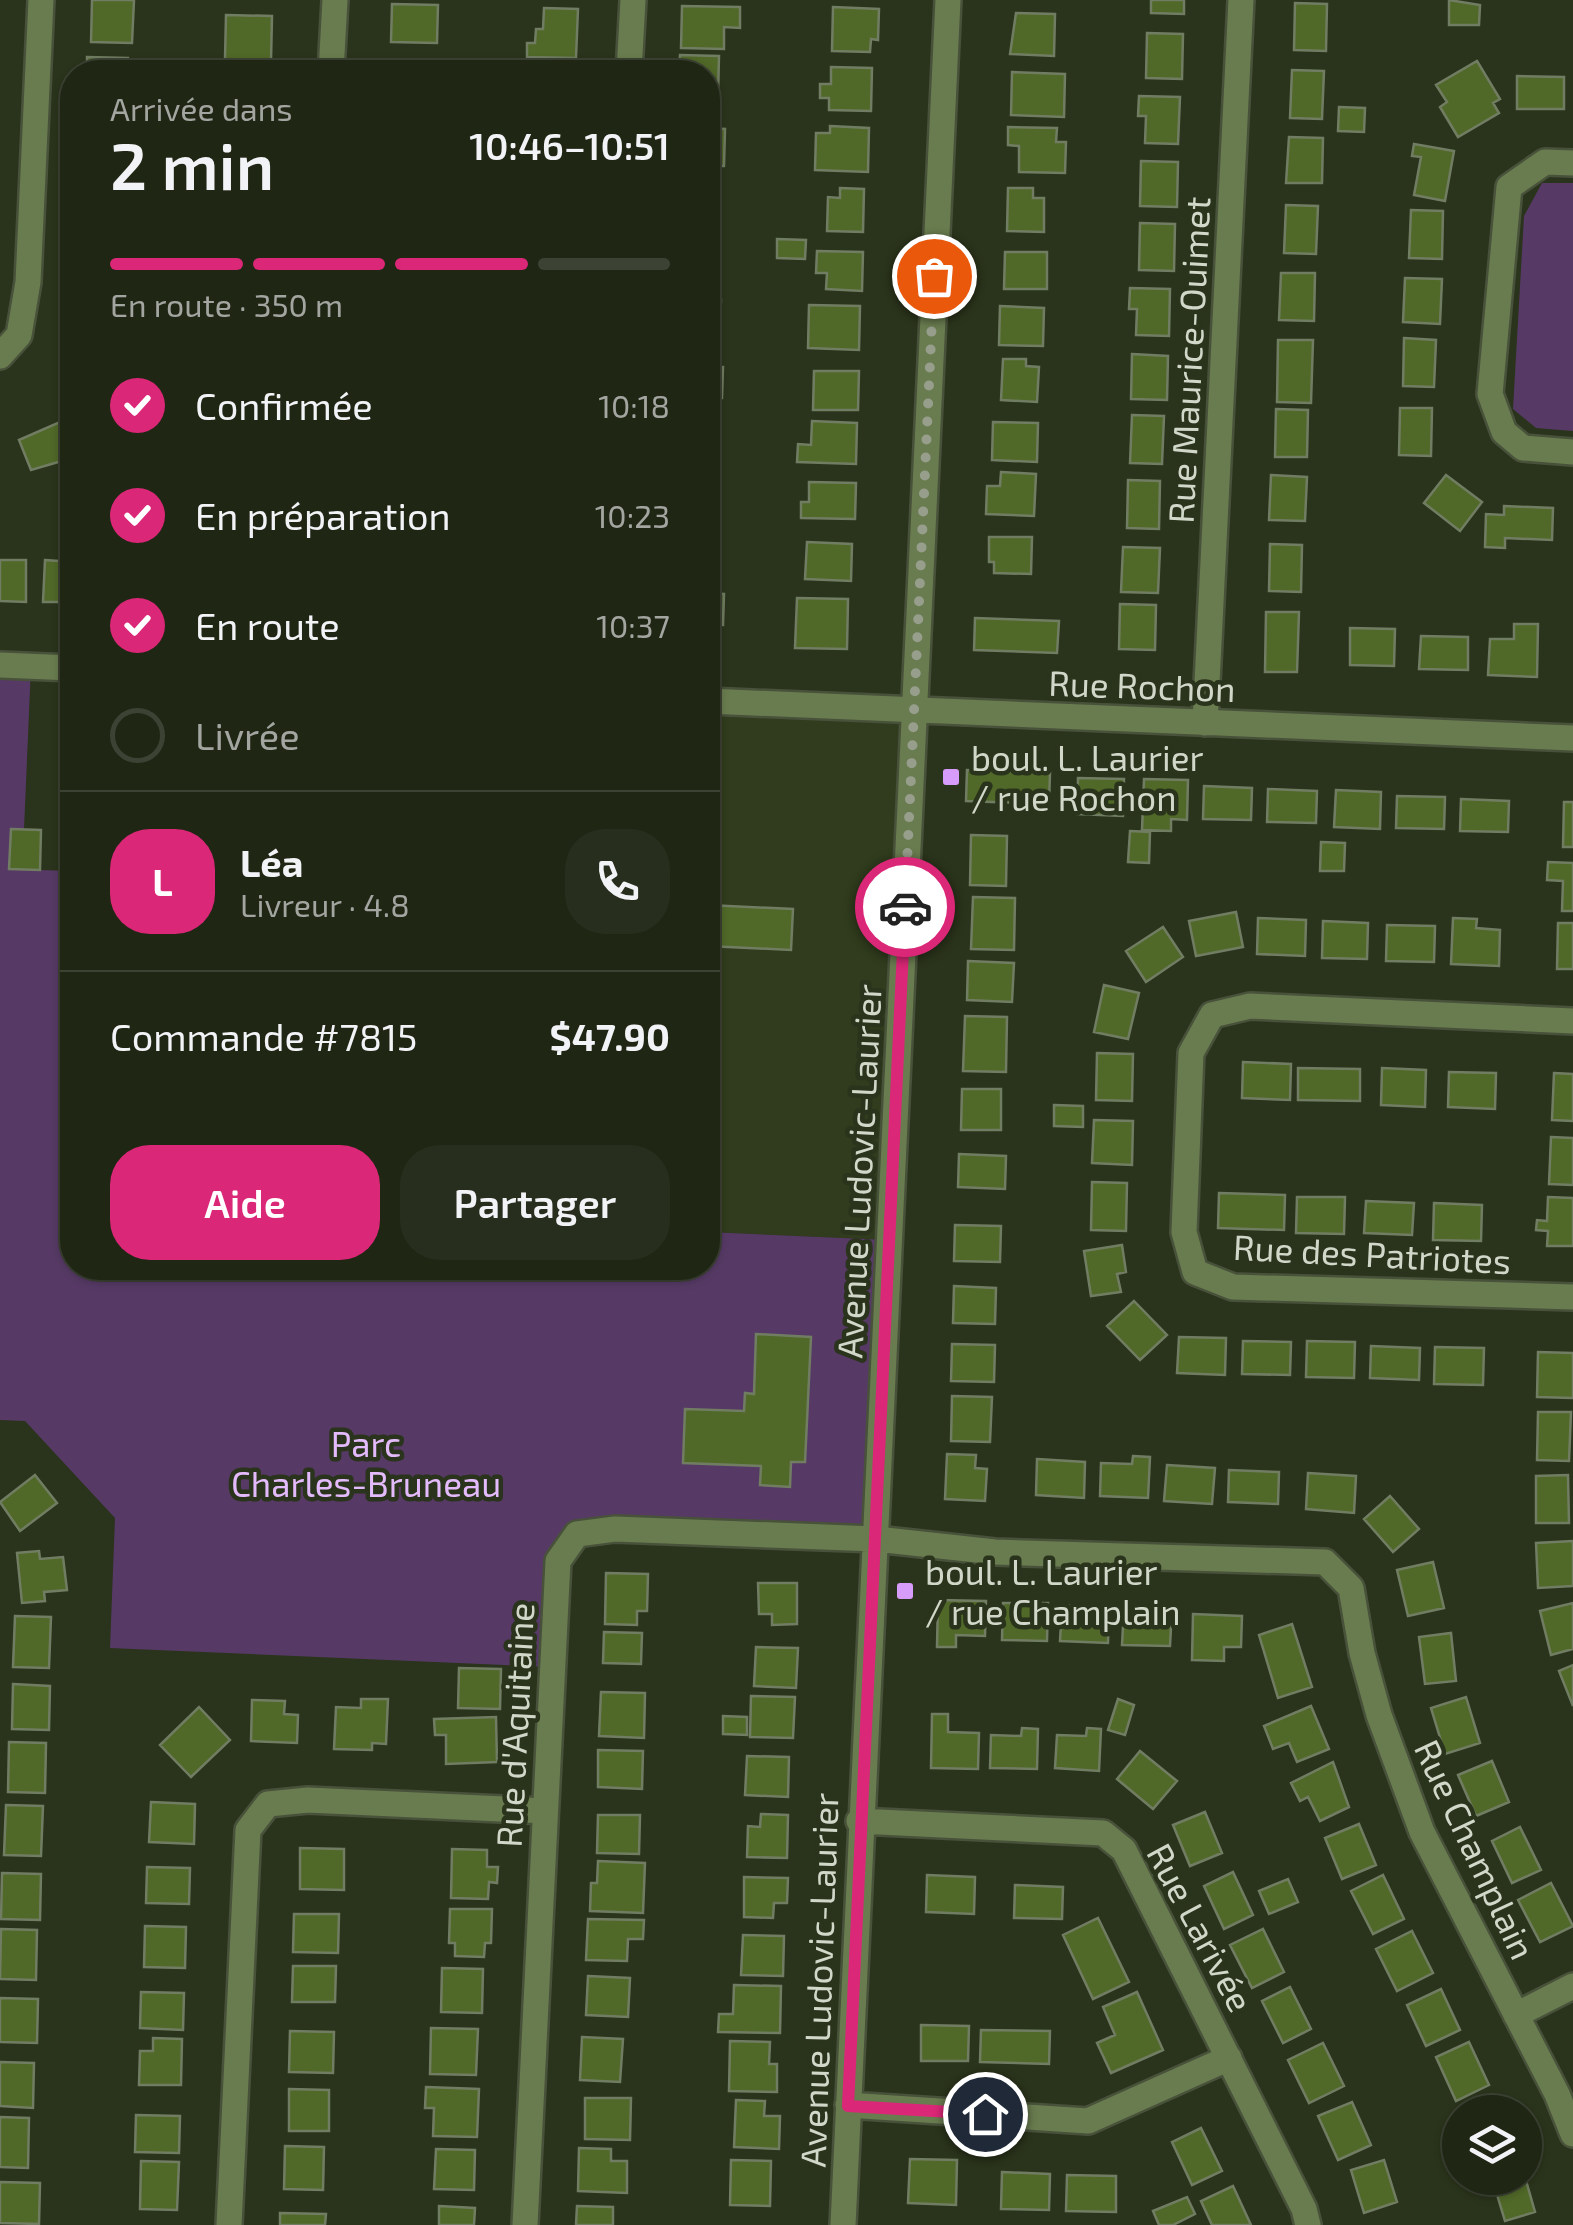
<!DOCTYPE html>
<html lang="fr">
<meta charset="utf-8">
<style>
:root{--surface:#202614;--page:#282e1d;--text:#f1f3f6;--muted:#a2a5a0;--line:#3d4334;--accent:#db2777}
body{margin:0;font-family:"Exo 2",sans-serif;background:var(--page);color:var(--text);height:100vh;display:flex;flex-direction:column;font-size:38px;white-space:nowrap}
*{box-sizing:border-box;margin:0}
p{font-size:32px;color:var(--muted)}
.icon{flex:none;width:55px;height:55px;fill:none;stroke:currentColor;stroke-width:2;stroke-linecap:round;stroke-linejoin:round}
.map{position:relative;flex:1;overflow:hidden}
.side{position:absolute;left:60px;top:60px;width:660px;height:1220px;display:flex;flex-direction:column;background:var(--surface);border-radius:40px;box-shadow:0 2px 8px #0004,0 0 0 2px var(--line)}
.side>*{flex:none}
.tools{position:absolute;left:1442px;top:2095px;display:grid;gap:20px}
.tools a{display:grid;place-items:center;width:100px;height:100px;border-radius:50%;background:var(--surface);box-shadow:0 2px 8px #0004,0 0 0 2px var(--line);font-size:50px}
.pin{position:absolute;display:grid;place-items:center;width:85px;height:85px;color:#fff;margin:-42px;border:5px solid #fff;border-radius:50%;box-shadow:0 2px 10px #0007}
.courier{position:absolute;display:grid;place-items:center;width:100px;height:100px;margin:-50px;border:8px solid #db2777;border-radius:50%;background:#fff;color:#222;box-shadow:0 2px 12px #0007}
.headline em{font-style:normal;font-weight:600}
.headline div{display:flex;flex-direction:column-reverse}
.headline{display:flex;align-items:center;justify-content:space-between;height:170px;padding:0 50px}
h1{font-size:65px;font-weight:600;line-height:75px}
.bar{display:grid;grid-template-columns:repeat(4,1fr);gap:15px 10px;align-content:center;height:120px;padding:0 50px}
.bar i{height:12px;border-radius:8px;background:var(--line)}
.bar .selected{background:var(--accent)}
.bar p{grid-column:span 4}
.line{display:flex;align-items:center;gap:25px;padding:0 50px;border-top:2px solid var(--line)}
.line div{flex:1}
.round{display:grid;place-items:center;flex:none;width:105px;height:105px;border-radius:40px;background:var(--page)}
ol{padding:0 50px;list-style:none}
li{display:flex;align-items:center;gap:30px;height:110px}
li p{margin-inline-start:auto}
li .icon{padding:10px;border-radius:50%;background:var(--accent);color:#fff;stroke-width:4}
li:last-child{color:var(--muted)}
li i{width:55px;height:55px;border:5px solid var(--line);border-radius:50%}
.action{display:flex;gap:20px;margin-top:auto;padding:20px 50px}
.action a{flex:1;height:115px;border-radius:40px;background:var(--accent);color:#fff;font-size:40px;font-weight:600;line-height:115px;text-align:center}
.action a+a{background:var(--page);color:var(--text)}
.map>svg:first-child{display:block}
</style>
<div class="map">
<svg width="1573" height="2225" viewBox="0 0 1573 2225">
<rect width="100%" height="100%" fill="#2a331b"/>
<path fill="#303c1d" d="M708 701 913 710 888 1240 708 1232Z"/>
<path fill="#563a65" d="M1542 183H1573V431L1536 428 1513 409 1524 216Z
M0 665 31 666 24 829 41 830 40 870 72 871V1268H708V1232L888 1240 876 1539 578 1534 558 1561 551 1667 110 1648 115 1518 25 1421 0 1420Z"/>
<path fill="#506828" stroke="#717d62" stroke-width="2.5" d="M92 0H134L132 43 91 42Z
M1151 0H1184V14L1151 13Z
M1449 0 1480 5 1479 25H1449Z
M1295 3 1327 4 1326 51 1294 50Z
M392 4 438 5 437 43 391 42Z
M682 6 740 7V28L724 27V49L681 48Z
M833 7 879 9 878 40 871 39 870 52 832 51Z
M544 8 578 9 576 58 527 57V43H535L536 29H543Z
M1016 13 1055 14 1054 56 1010 54Z
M226 15 272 16 271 61 225 59Z
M1147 33 1183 34 1182 79 1146 78Z
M680 55 719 56 718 98H708V72H679Z
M87 57 128 58V72H87Z
M1477 61 1500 99 1493 103 1499 113 1458 137 1440 107 1447 102 1436 85Z
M831 67 872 68 871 111 829 110V98H820V84H831Z
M391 68 436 69V72H390Z
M1292 70 1324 71 1322 119 1290 118Z
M1012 72 1065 74 1064 117 1011 115Z
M1517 76 1564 77V109H1517Z
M1139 96 1180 97 1178 144 1145 143 1146 116H1138Z
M1339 107 1365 108 1364 132 1338 131Z
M830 126 869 128 868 172 815 170 816 133H830Z
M1008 127 1057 128 1056 142H1066L1065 173 1019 172V146L1008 145Z
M708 128 725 129 724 166H708Z
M1289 137 1323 138 1322 183H1286Z
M1414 144 1454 151 1445 201 1414 195 1421 157 1412 156Z
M1141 161 1178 162 1177 207 1140 206Z
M708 176H715L714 217H708Z
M840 188 864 189 863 232 827 231 828 197 840 198Z
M1008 188H1033V198H1044V232L1007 231Z
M1286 205 1318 206 1316 254 1284 253Z
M1411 210 1443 211 1442 259 1409 258Z
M1140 223 1175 224 1174 271 1139 270Z
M777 239 806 240 805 259 777 258Z
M817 251 863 252 862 291 826 289 827 273H816Z
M1005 252H1047V289H1004Z
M1281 273H1315L1314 321 1279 320Z
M1405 278 1442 279 1440 324 1403 322Z
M1130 288 1170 289 1169 336 1136 335 1137 309H1129Z
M708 300H721L719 347H708Z
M809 305 860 306 859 350 808 348Z
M1000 306 1044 308 1043 346 999 345Z
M1404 338 1436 340 1434 387 1403 386Z
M1278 340H1313L1311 403 1277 402Z
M708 354 709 367H723L722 398 708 397Z
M1132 354 1168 356 1167 400 1131 399Z
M1003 359H1026V366L1039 367 1037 402 1001 400Z
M814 371H859L858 410H813Z
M1400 408H1432L1431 456 1399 455Z
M1276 409 1308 410 1307 457H1275Z
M708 414H713L712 467H708Z
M1132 415 1164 416 1162 464 1130 463Z
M69 418 72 458 31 470 19 440Z
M812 421 857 423 856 464 797 462 798 444 811 445Z
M993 422 1038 423 1037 462 992 460Z
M1001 472 1036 474 1034 516 986 514 987 486H1000Z
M1271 475 1307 477 1305 521 1269 520Z
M1446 475 1482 502 1460 531 1424 503Z
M1128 480 1160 481 1159 529 1127 528Z
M809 482 856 483 855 519 801 518V502H809Z
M1504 506 1553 508 1552 540 1505 538V548L1485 547 1486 514 1504 515Z
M708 534H715L714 585H708Z
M989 537H1032L1031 574 994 573V562H989Z
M807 542 852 544 851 581 805 579Z
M1270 544 1302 545 1301 592 1269 591Z
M1123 547 1160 548 1158 593 1121 592Z
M0 560H26V602L0 601Z
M45 560 72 562V602H43Z
M708 593 724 594 723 625 708 624Z
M797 598 848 599 847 649 795 648Z
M1120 604 1156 605 1155 650 1119 649Z
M1266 612H1299L1297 672H1265Z
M975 618 1059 621 1057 653 974 650Z
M1514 624H1538L1537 677 1488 675 1490 639H1514Z
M1350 628 1395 629 1394 666 1350 665Z
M1421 636 1468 637V670L1419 669Z
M967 770 1050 773 1049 804 966 801Z
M1078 778 1124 779 1123 816 1077 814Z
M1144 779 1188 780 1187 820 1171 819V831L1142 830Z
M1204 786 1252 788 1251 820 1203 819Z
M1268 789 1317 791 1316 823 1267 822Z
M1336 790 1381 792 1380 829 1334 827Z
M1397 796 1445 797 1444 829 1396 828Z
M1461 799 1509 801 1508 832 1460 831Z
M1564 802H1573V847H1563Z
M11 829 41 830 40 870 9 869Z
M1130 831 1150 832 1149 863 1128 862Z
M971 835 1007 836 1006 886 970 885Z
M1321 842 1345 843 1344 871H1320Z
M1548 862 1573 863V911H1562L1563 881 1547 880Z
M973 897 1015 898 1014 950 971 949Z
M708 905 793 909 791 950 708 946Z
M1236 912 1243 947 1196 956 1189 921Z
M1258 918 1306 920 1305 956 1257 954Z
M1453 918 1477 919 1476 928 1500 930 1499 966 1451 964Z
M1323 921 1368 923 1367 959 1322 958Z
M1558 923H1573V969H1557Z
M1387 925 1435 926 1434 962 1386 961Z
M1163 927 1183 957 1146 982 1126 951Z
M968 961 1014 963 1012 1002 967 1000Z
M1104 985 1139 993 1128 1039 1094 1032Z
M965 1016 1007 1017 1006 1072 963 1071Z
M1097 1053 1133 1054 1132 1101 1096 1100Z
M1243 1062 1291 1064 1290 1100 1242 1098Z
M1298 1068 1360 1069V1101L1298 1100Z
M1382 1068 1426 1070 1425 1107 1381 1105Z
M1449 1072 1496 1073 1495 1109 1448 1107Z
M1554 1073 1573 1074V1121L1552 1120Z
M962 1089H1001V1130H961Z
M1054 1105 1083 1106V1127L1054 1126Z
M1094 1120 1133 1121 1132 1165 1092 1163Z
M1551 1137 1573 1138V1185L1549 1184Z
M959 1154 1006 1156 1005 1189 958 1187Z
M1092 1182 1127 1183 1126 1231 1091 1230Z
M1219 1193 1285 1195 1284 1230 1218 1228Z
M1297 1197H1345L1344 1234 1296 1233Z
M1548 1197 1573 1198V1246H1547L1548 1231 1536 1230 1537 1220 1547 1221Z
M1366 1201 1414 1203 1412 1235 1364 1233Z
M1434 1203 1482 1205 1481 1241 1433 1240Z
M955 1225 1001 1226 1000 1262 954 1261Z
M1122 1245 1126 1272 1117 1274 1121 1292 1091 1296 1084 1251Z
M954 1286 996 1288 995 1324 953 1323Z
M1134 1301 1167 1335 1140 1360 1107 1326Z
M756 1334 811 1337 805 1462H791L790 1487 760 1485 761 1466 683 1463 685 1409 744 1411 745 1393 754 1394Z
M1179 1337 1226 1338 1225 1375 1177 1373Z
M1243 1341 1291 1342 1290 1375 1242 1374Z
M1307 1341 1355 1342 1354 1378 1306 1377Z
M952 1344 995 1345 994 1382 951 1381Z
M1371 1346 1420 1348 1419 1380 1370 1378Z
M1435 1347 1484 1348 1483 1385 1434 1384Z
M1538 1352 1573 1353V1398L1537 1397Z
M952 1396 992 1397 990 1442 951 1441Z
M1538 1412H1571L1569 1461 1537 1460Z
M947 1454 976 1455 975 1468 987 1469 985 1501 945 1499Z
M1133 1456 1150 1457 1148 1498 1100 1496 1101 1463 1132 1464Z
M1037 1459 1085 1462 1084 1498 1036 1495Z
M1167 1465 1215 1468 1212 1504 1164 1501Z
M1229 1470 1279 1472 1278 1504 1228 1502Z
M1308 1473 1356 1476 1354 1513 1306 1509Z
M35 1475 57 1503 20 1531 0 1502Z
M1568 1475 1569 1523H1536V1476Z
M1390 1496 1419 1529 1393 1552 1364 1519Z
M1573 1541V1586L1538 1588 1536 1543Z
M39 1551 40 1559 63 1557 67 1590 44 1592 45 1601 22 1603 17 1553Z
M1433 1562 1444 1608 1408 1616 1397 1570Z
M606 1573 648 1574 647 1611H637V1625L605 1624Z
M758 1583H797V1624L772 1625V1614H759Z
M938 1600 986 1601 985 1636 956 1635V1647H937Z
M1003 1603H1048L1047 1641 1002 1640Z
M1573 1603V1649L1551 1655 1540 1611Z
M1062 1605 1109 1607 1108 1643 1060 1641Z
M1124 1608 1172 1609 1170 1646 1122 1645Z
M1193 1614 1242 1616 1241 1647H1224V1661L1192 1660Z
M15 1616 51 1617 49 1668 13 1667Z
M1292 1624 1312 1687 1278 1698 1259 1635Z
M604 1632 642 1633 641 1664 603 1663Z
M1451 1633 1456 1681 1425 1684 1419 1637Z
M756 1647 798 1648 796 1688 754 1686Z
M1573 1665V1706L1559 1671Z
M459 1668 501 1669 500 1709 458 1708Z
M13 1684 50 1686 49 1730 12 1729Z
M601 1692 645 1693 644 1738 599 1736Z
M751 1696 795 1697 793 1738 750 1737Z
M1466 1697 1480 1743 1445 1754 1431 1708Z
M361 1699H388L386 1744 372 1743V1750L334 1749 336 1707 361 1708Z
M1118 1699 1134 1705 1125 1735 1108 1730Z
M252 1700 285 1701 284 1714 298 1715 297 1743 251 1741Z
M1311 1706 1329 1749 1297 1762 1289 1743 1273 1749 1264 1726Z
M199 1707 230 1740 191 1777 160 1745Z
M932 1714H948V1732L979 1733 978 1769 931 1768Z
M723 1716 747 1717V1735L723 1734Z
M496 1717 497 1762 446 1764V1735H435L434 1719Z
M1022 1728 1038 1729 1037 1769 990 1768 991 1735 1021 1736Z
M1087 1728 1101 1729 1099 1771 1055 1768 1057 1735 1086 1736Z
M9 1742 46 1743 45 1793 8 1792Z
M598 1750 643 1751 642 1789 598 1787Z
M1140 1751 1177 1781 1153 1809 1117 1779Z
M747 1756 789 1757 788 1797 745 1795Z
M1492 1761 1509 1802 1476 1816 1458 1775Z
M1333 1762 1349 1807 1320 1821 1308 1797 1300 1801 1291 1783Z
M151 1802 195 1804 194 1844 149 1842Z
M6 1805 43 1806 41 1856 4 1855Z
M1205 1812 1222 1853 1190 1866 1173 1825Z
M761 1814 788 1815 787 1858 747 1857 748 1826 760 1827Z
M598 1815H640L639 1854 597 1853Z
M1359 1824 1376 1865 1342 1879 1325 1838Z
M1520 1827 1541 1870 1512 1883 1492 1841Z
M300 1848 344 1849V1890L300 1889Z
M452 1849 487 1850V1867H498L497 1883 489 1882 488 1899 451 1898Z
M598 1861 645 1863 643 1913 590 1911 591 1883H597Z
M147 1867 190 1868 189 1904 146 1903Z
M1233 1872 1253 1915 1224 1929 1204 1886Z
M2 1873 41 1874 40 1920 1 1919Z
M927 1875 975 1877 974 1914 926 1912Z
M1383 1875 1404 1919 1373 1934 1351 1891Z
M744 1877 788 1878 787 1903H774L773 1918 744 1917Z
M1288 1879 1298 1902 1269 1914 1259 1891Z
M1551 1883 1573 1926 1540 1942 1518 1900Z
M1015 1885 1063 1887 1062 1919 1014 1918Z
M450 1909H492L491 1943H485L484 1957 455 1956V1943H449Z
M294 1914H339L338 1953 293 1952Z
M1098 1918 1129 1982 1093 1999 1063 1935Z
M588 1919 644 1920 643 1939H628L627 1961 586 1960Z
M145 1926 186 1927 185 1968 144 1967Z
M1 1929 37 1930 36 1980 0 1979Z
M1263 1929 1284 1972 1252 1988 1230 1945Z
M1412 1931 1433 1973 1397 1991 1376 1949Z
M743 1935 784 1936 783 1976 741 1975Z
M293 1966H336L335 2002H292Z
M442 1968 483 1969 482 2013 441 2012Z
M588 1976 630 1978 628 2017 586 2015Z
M734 1985 781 1986 780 2033 718 2032 719 2014H733Z
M1290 1987 1311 2029 1283 2043 1262 2001Z
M1441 1989 1460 2030 1426 2046 1407 2005Z
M141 1992 184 1993 183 2030 140 2028Z
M1137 1992 1163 2050 1111 2073 1097 2043 1115 2035 1103 2007Z
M0 1998 38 1999 37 2043 0 2042Z
M921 2025 969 2026 968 2061H921Z
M431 2028 478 2029 476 2075 430 2074Z
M981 2030 1050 2031 1049 2064 980 2062Z
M290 2031 334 2032 333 2073 289 2072Z
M582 2037 623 2039 620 2082 580 2080Z
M153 2038 182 2039 181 2085H139L140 2051H153Z
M730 2041 770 2042 769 2064H777V2092L729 2091Z
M1469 2042 1489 2085 1456 2101 1436 2057Z
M1323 2043 1344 2086 1309 2103 1288 2060Z
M0 2062 34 2063 33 2108 0 2106Z
M426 2087 479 2089 477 2137 433 2136 434 2108H425Z
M289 2089 329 2090V2131H289Z
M585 2098H631L630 2140 585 2139Z
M736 2100 765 2101 764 2116H780L779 2149 734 2147Z
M1352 2102 1371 2145 1338 2160 1318 2116Z
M1500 2103 1504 2112H1475Z
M136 2115 180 2116 179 2153 135 2152Z
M0 2117 29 2118 28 2168 0 2167Z
M1201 2128 1222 2171 1192 2185 1172 2142Z
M285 2146 324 2147 323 2190 284 2189Z
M579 2148 611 2149V2161H627V2193L578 2191Z
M436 2149 475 2150 474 2190 434 2189Z
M910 2159 957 2160 956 2205 908 2203Z
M731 2160 771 2161 770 2206 730 2205Z
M1384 2160 1397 2202 1364 2213 1351 2170Z
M141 2161 179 2162 177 2210 140 2209Z
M1002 2172 1050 2174 1049 2210 1001 2209Z
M1067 2175 1116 2176V2212L1066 2211Z
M1525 2177 1535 2212 1505 2221 1492 2178Z
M0 2182 40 2183 39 2224 0 2223Z
M1233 2186 1251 2225H1212L1201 2201Z
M1187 2197 1195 2214 1173 2225H1159L1153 2211Z
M439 2206 475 2208 474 2225H439Z
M577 2206 613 2207V2225H576Z
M280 2213 326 2214 325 2225H280Z"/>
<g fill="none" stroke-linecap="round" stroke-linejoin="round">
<defs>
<path id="minor" d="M331 72 335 0
M629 72 633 0
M1573 163 1545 162 1509 187 1490 394 1504 432 1523 448 1573 452
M0 356 19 335 28 282 41 0
M0 665 72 668
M708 701 1573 738
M1205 723 1241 0
M1573 1021 1250 1006 1212 1015 1191 1053 1184 1232 1195 1272 1233 1287 1573 1297
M859 1821 1103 1833 1124 1850 1304 2209 1308 2225
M1516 2015 1573 1986
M848 2105 1088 2121 1229 2058
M229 2225 248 1830 268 1804 308 1800 545 1811
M525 2225 558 1561 577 1534 615 1529 876 1539 995 1552 1325 1562 1351 1588 1362 1653 1379 1715 1422 1832 1557 2094 1573 2134
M843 2225 948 0"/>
</defs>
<use href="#minor" stroke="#48513a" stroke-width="30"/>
<use href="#minor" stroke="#697c4f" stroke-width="25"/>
</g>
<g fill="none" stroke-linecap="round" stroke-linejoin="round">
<path stroke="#979e8c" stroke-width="10" stroke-dasharray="0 18" d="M905 907 934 276"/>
<path stroke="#db2777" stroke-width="12" d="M905 907 848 2106 985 2114"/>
</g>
<g fill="#d79bf9" stroke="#2a331b" stroke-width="4">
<rect x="941" y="767" width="20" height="20" rx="5"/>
<rect x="895" y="1581" width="20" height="20" rx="5"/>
</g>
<g text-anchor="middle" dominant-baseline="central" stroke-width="9" stroke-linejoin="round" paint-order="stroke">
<g font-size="35" fill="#d1d8c9" stroke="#2a331b">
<text transform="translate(1188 360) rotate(-87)">Rue Maurice-Ouimet</text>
<text transform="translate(1142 685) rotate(2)">Rue Rochon</text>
<text transform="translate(858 1171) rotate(-87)">Avenue Ludovic-Laurier</text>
<text transform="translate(1372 1253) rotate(3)">Rue des Patriotes</text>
<text transform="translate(514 1725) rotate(-87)">Rue d'Aquitaine</text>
<text transform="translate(1476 1849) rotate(65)">Rue Champlain</text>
<text transform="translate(1201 1927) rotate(62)">Rue Larivée</text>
<text transform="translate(818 1980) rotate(-88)">Avenue Ludovic-Laurier</text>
</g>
<g font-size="35" fill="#d1d8c9" stroke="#2a331b" text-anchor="start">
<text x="971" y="757">boul. L. Laurier<tspan x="971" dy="40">/ rue Rochon</tspan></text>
<text x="925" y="1571">boul. L. Laurier<tspan x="925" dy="40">/ rue Champlain</tspan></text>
</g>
<g font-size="35" fill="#e3bafb" stroke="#2a331b">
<text x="366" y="1443">Parc<tspan x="366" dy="40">Charles-Bruneau</tspan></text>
</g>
</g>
</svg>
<div class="tools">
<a><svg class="icon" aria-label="layers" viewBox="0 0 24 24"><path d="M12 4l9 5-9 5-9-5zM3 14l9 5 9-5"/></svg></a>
</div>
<div class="pin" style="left:934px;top:276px;background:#ea580c"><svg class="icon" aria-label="bag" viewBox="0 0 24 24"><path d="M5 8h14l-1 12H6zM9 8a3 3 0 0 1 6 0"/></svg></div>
<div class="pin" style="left:985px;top:2114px;background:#1f2937"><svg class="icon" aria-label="home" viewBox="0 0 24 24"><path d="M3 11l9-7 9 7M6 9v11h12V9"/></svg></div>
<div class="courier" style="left:905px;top:907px"><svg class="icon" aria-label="car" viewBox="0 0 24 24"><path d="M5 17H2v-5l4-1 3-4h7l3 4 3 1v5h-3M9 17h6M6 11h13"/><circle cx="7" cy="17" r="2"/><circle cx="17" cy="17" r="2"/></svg></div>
<section class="side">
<div class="headline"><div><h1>2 min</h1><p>Arrivée dans</p></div><em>10:46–10:51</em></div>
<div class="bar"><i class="selected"></i><i class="selected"></i><i class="selected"></i><i></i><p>En route · 350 m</p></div>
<ol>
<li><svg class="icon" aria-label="check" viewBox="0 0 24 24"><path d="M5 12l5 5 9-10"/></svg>Confirmée<p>10:18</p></li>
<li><svg class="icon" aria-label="check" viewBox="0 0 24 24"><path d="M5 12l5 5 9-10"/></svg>En préparation<p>10:23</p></li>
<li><svg class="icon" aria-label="check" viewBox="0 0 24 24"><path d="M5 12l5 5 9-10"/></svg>En route<p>10:37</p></li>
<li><i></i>Livrée</li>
</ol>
<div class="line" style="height:180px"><b class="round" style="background:var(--accent);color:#fff">L</b><div><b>Léa</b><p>Livreur · 4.8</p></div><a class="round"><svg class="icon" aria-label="phone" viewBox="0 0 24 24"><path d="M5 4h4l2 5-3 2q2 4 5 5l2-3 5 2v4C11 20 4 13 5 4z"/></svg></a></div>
<div class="line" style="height:130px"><div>Commande #7815</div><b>$47.90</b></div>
<div class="action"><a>Aide</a><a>Partager</a></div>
</section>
</div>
